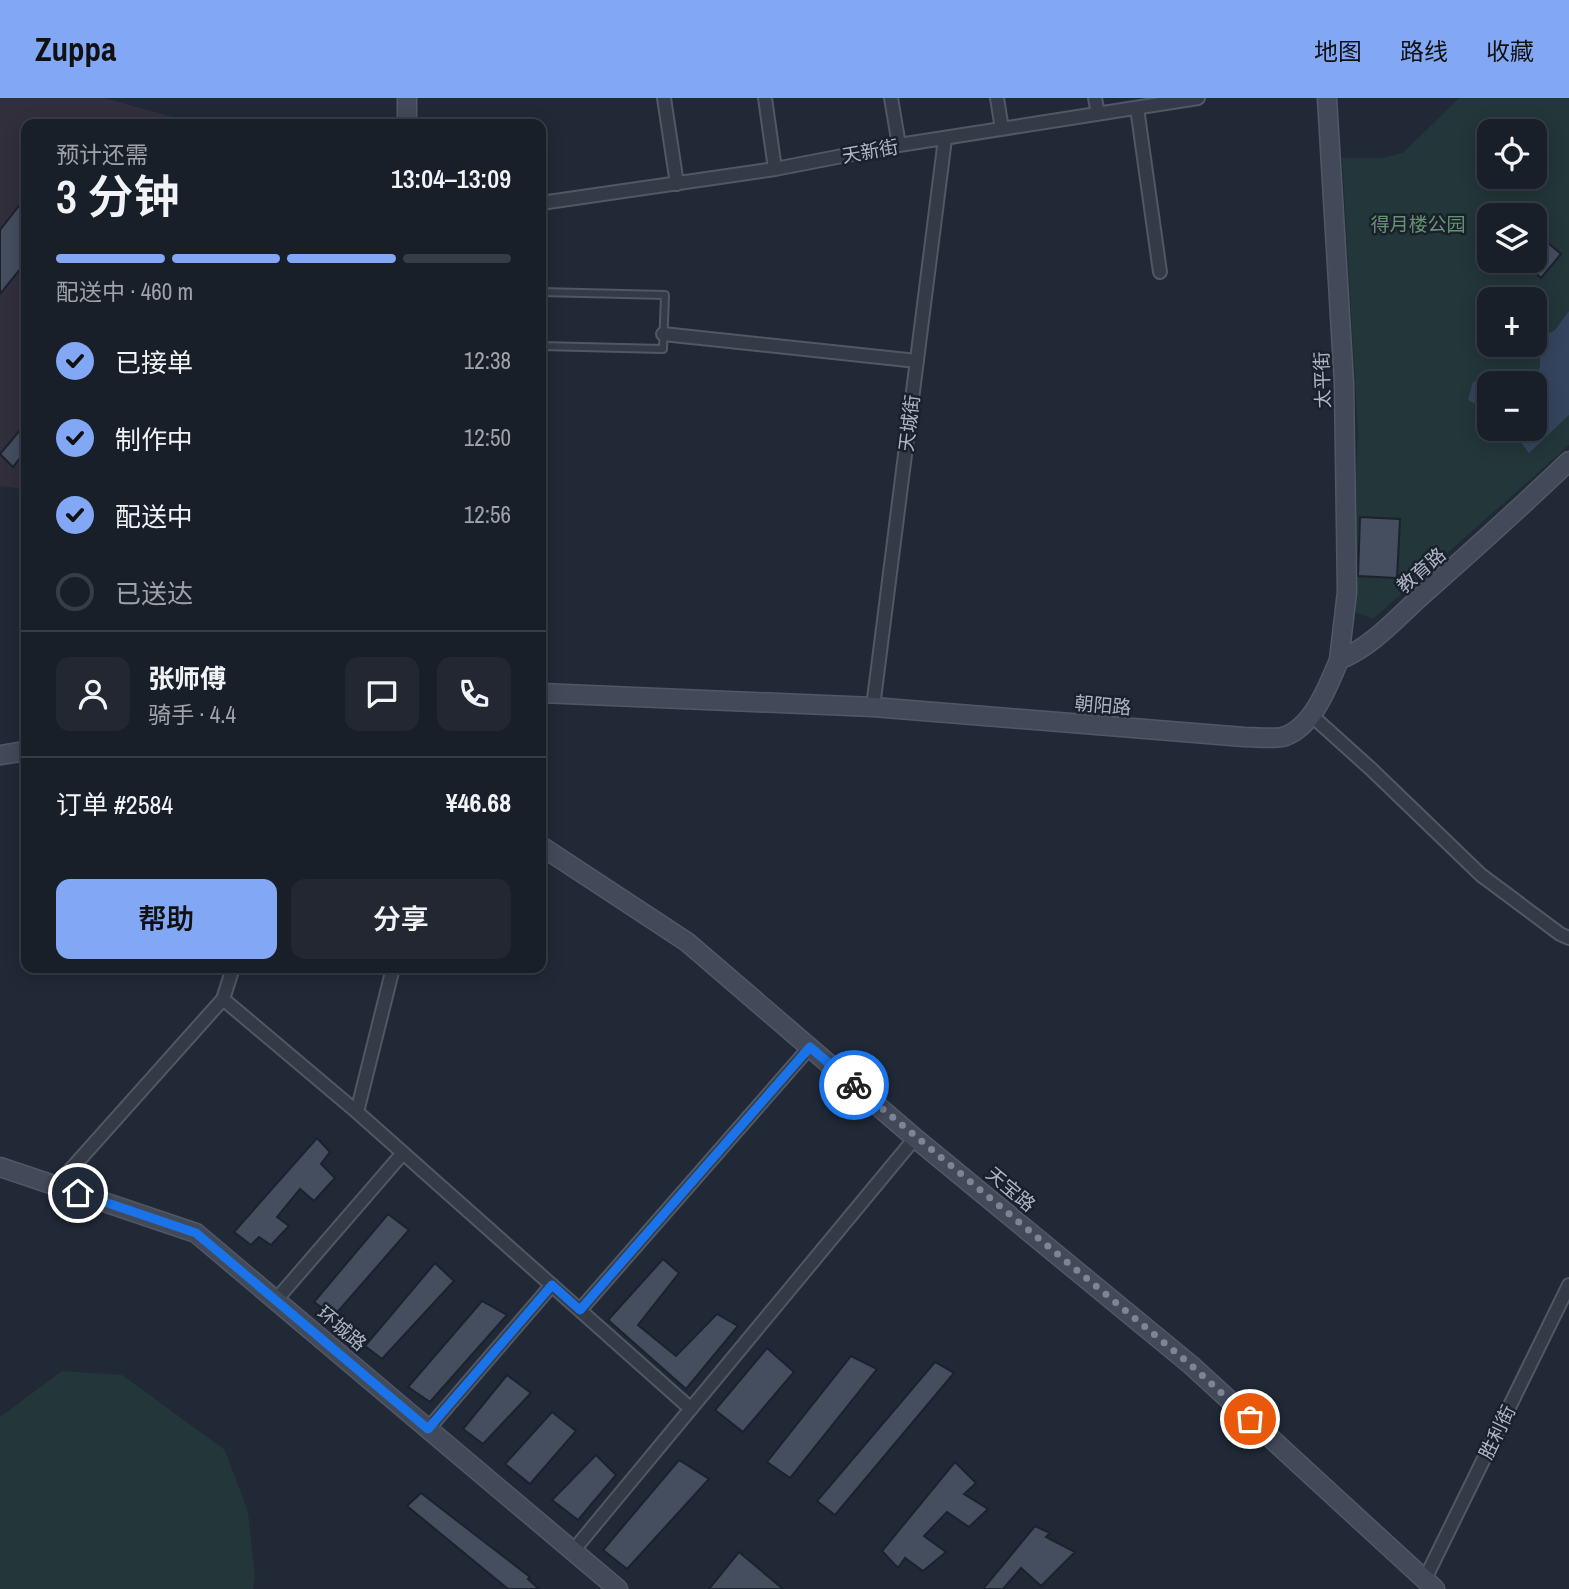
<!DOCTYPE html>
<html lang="zh">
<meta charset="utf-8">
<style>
:root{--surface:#191f29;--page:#222731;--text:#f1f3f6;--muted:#9fa2a8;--line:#373d46;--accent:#82a8f5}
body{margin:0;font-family:"Archivo Narrow","Noto Sans SC",sans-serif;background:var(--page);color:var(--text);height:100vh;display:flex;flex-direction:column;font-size:26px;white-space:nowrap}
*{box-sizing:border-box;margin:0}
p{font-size:23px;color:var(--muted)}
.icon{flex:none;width:38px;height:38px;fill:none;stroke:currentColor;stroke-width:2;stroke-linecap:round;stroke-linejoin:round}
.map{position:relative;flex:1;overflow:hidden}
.details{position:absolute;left:21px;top:21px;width:525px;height:854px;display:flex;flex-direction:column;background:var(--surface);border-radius:14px;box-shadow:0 4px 18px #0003,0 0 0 2px var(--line)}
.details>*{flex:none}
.fabs{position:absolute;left:1477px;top:21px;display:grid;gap:14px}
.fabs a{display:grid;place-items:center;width:70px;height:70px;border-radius:14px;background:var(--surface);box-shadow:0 4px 18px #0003,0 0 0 2px var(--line);font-size:35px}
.pin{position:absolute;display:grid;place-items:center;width:60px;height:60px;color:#fff;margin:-30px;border:4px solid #fff;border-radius:50%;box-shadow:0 2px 7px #0007}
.courier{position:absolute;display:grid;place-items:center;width:70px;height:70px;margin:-35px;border:5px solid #1a73e8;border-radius:50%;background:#fff;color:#222;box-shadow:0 2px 9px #0007}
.summary em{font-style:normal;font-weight:600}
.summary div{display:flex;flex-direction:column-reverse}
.summary{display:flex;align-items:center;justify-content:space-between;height:119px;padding:0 35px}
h1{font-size:46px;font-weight:600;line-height:52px}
.bar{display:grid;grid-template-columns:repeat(4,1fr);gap:10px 7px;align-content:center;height:84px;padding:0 35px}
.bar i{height:9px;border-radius:5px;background:var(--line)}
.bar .current{background:var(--accent)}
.bar p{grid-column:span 4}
.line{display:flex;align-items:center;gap:18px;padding:0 35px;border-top:2px solid var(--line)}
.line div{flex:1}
.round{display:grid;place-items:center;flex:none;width:74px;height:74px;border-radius:14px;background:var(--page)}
ol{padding:0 35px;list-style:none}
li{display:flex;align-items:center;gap:21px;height:77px}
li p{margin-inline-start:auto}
li .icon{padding:7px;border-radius:50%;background:var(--accent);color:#111;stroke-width:4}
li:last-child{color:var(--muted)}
li i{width:38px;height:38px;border:4px solid var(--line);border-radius:50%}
.button{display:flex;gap:14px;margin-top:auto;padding:14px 35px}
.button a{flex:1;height:80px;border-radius:14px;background:var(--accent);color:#111;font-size:28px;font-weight:600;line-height:80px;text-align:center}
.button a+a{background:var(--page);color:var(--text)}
header{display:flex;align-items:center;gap:42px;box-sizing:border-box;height:98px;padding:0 35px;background:var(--accent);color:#111}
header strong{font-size:33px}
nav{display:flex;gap:38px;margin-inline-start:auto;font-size:24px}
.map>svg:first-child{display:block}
</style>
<header>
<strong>Zuppa</strong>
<nav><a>地图</a><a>路线</a><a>收藏</a></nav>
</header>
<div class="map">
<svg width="1569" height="1491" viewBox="0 0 1569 1491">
<rect width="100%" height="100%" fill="#212937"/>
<path fill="#312f3c" d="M0 0H104L187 23 190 26H26V391L0 388Z"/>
<path fill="#233639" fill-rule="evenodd" d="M1459 0H1569V347L1373 521 1350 512 1358 333 1342 60H1383L1403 55ZM1489 33H1535V79H1489ZM1489 117H1535V163H1489ZM1489 201H1535V247H1489ZM1489 285H1535V331H1489Z
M62 1273 122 1277 225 1352 248 1414 255 1480 253 1491H0V1319Z"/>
<path fill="#35445e" d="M1569 213V317L1529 355 1511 331H1535L1534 285 1540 268V250L1546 237 1555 232Z
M1489 282 1494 285H1489V303L1476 306 1468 302 1473 284Z"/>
<path fill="#444e5f" stroke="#1b222e" stroke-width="2" d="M26 99V164L0 196V132Z
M1541 139 1561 156 1541 180 1522 163H1535V146Z
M26 325V352L13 369 0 356Z
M1360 419 1400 421 1397 480 1358 478Z
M317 1040 330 1054 321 1066 335 1080 314 1103 300 1091 277 1119 289 1128 271 1147 259 1139 251 1147 234 1134Z
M388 1116 409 1132 334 1218 314 1204Z
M663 1161 679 1175 638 1227 676 1258 717 1216 738 1228 686 1291 608 1222Z
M435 1165 454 1183 382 1261 365 1248Z
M482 1203 507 1217 430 1304 408 1289Z
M767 1250 794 1274 743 1334 715 1312Z
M851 1258 877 1271 790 1380 767 1364Z
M935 1264 954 1275 835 1417 817 1403Z
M507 1277 531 1295 483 1346 463 1331Z
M552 1314 576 1333 530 1386 505 1366Z
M596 1357 616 1377 578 1422 552 1402Z
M679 1362 709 1381 627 1471 603 1452Z
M955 1364 976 1385 964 1396 988 1411 969 1429 947 1414 924 1438 946 1454 923 1473 905 1460 898 1470 882 1453Z
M421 1395 530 1479 528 1481 539 1491H508L407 1408Z
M1035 1428 1050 1435 1046 1439 1075 1454 1041 1488 1021 1470 1003 1491H983Z
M739 1454 783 1491H709Z"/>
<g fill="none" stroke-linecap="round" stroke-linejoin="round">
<defs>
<path id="lane" d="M541 194 665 197 663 251 541 248"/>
<path id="street" d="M664 0 677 86
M765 0 775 71
M891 0 899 47
M997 0 1002 31
M1095 0 1098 16
M1137 10 1160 174
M541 105 775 71 899 47 1198 0
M663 236 917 263
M873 609 945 41
M1311 617 1371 671 1481 777 1560 836 1569 840
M223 901 357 1014 691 1311
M357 1014 393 870
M56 1088 223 901 233 870
M276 1202 403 1055
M580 1212 810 949
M428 1331 552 1187
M573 1453 915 1040
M1425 1481 1569 1187"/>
<path id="secondary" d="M407 0V26
M1327 0 1344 285 1347 494 1339 562
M541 595 873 609 1244 639C1256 639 1271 641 1282 639 1312 632 1329 586 1339 562 1371 549 1394 523 1419 500 1470 455 1520 410 1569 363
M0 657 26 653
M541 748 687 844 915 1040 1191 1267 1435 1491
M0 1069 196 1135 618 1491"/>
</defs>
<use href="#lane" stroke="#515865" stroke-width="10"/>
<use href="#street" stroke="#515865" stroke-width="16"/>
<use href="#secondary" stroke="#515865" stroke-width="21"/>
<use href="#lane" stroke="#343b47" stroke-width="6"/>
<use href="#street" stroke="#343b47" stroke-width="12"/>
<use href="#secondary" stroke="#424a5a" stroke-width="18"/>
</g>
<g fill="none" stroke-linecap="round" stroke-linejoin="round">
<path stroke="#7d8493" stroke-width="7" stroke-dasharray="0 12.6" d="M854 987 1191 1267 1250 1321"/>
<path stroke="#1a73e8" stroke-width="9" d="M78 1095 196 1135 428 1331 552 1187 580 1212 810 949 854 987"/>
</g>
<g text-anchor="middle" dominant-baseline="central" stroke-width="5" stroke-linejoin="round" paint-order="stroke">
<g font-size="19" fill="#aeb5c4" stroke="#1a202c">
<text transform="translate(870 53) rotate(-10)">天新街</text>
<text transform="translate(1322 282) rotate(-92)">太平街</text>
<text transform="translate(909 325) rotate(-83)">天城街</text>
<text transform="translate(1421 472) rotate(-41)">教育路</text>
<text transform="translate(1103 607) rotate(5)">朝阳路</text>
<text transform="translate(1011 1091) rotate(40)">天宝路</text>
<text transform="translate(342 1230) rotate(40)">环城路</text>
<text transform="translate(1497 1334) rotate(-64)">胜利街</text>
</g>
<g font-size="19" fill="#669473" stroke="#1a202c">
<text x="1418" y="126">得月楼公园</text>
</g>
</g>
</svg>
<div class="fabs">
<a><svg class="icon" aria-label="locate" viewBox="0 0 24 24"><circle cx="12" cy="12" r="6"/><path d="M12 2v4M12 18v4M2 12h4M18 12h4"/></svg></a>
<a><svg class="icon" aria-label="layers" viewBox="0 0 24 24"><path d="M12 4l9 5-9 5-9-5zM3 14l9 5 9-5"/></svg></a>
<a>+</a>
<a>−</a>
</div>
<div class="pin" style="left:1250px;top:1321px;background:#ea580c"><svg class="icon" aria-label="bag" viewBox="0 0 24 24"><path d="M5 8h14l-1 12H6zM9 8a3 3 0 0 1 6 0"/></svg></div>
<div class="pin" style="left:78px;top:1095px;background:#1f2937"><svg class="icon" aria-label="home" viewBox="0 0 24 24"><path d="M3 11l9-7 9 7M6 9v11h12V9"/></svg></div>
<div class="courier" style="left:854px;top:987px"><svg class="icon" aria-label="bike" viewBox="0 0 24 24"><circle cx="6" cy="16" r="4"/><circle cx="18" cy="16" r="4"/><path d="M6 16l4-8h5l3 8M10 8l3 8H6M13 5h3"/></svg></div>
<section class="details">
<div class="summary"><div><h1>3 分钟</h1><p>预计还需</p></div><em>13:04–13:09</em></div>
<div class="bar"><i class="current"></i><i class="current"></i><i class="current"></i><i></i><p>配送中 · 460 m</p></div>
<ol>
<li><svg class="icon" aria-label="check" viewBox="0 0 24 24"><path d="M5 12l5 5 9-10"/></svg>已接单<p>12:38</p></li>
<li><svg class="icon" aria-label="check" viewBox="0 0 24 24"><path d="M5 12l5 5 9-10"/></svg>制作中<p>12:50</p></li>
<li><svg class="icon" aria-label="check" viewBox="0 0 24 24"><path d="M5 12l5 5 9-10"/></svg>配送中<p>12:56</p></li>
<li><i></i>已送达</li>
</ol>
<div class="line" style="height:126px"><a class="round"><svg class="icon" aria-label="person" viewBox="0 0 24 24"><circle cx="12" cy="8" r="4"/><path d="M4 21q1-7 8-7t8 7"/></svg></a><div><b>张师傅</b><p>骑手 · 4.4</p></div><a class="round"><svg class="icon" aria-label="chat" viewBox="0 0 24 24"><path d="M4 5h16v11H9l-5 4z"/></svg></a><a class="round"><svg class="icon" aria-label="phone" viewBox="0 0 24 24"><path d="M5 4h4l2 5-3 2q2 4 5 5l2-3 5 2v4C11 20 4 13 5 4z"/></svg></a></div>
<div class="line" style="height:91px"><div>订单 #2584</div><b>¥46.68</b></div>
<div class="button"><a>帮助</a><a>分享</a></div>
</section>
</div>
